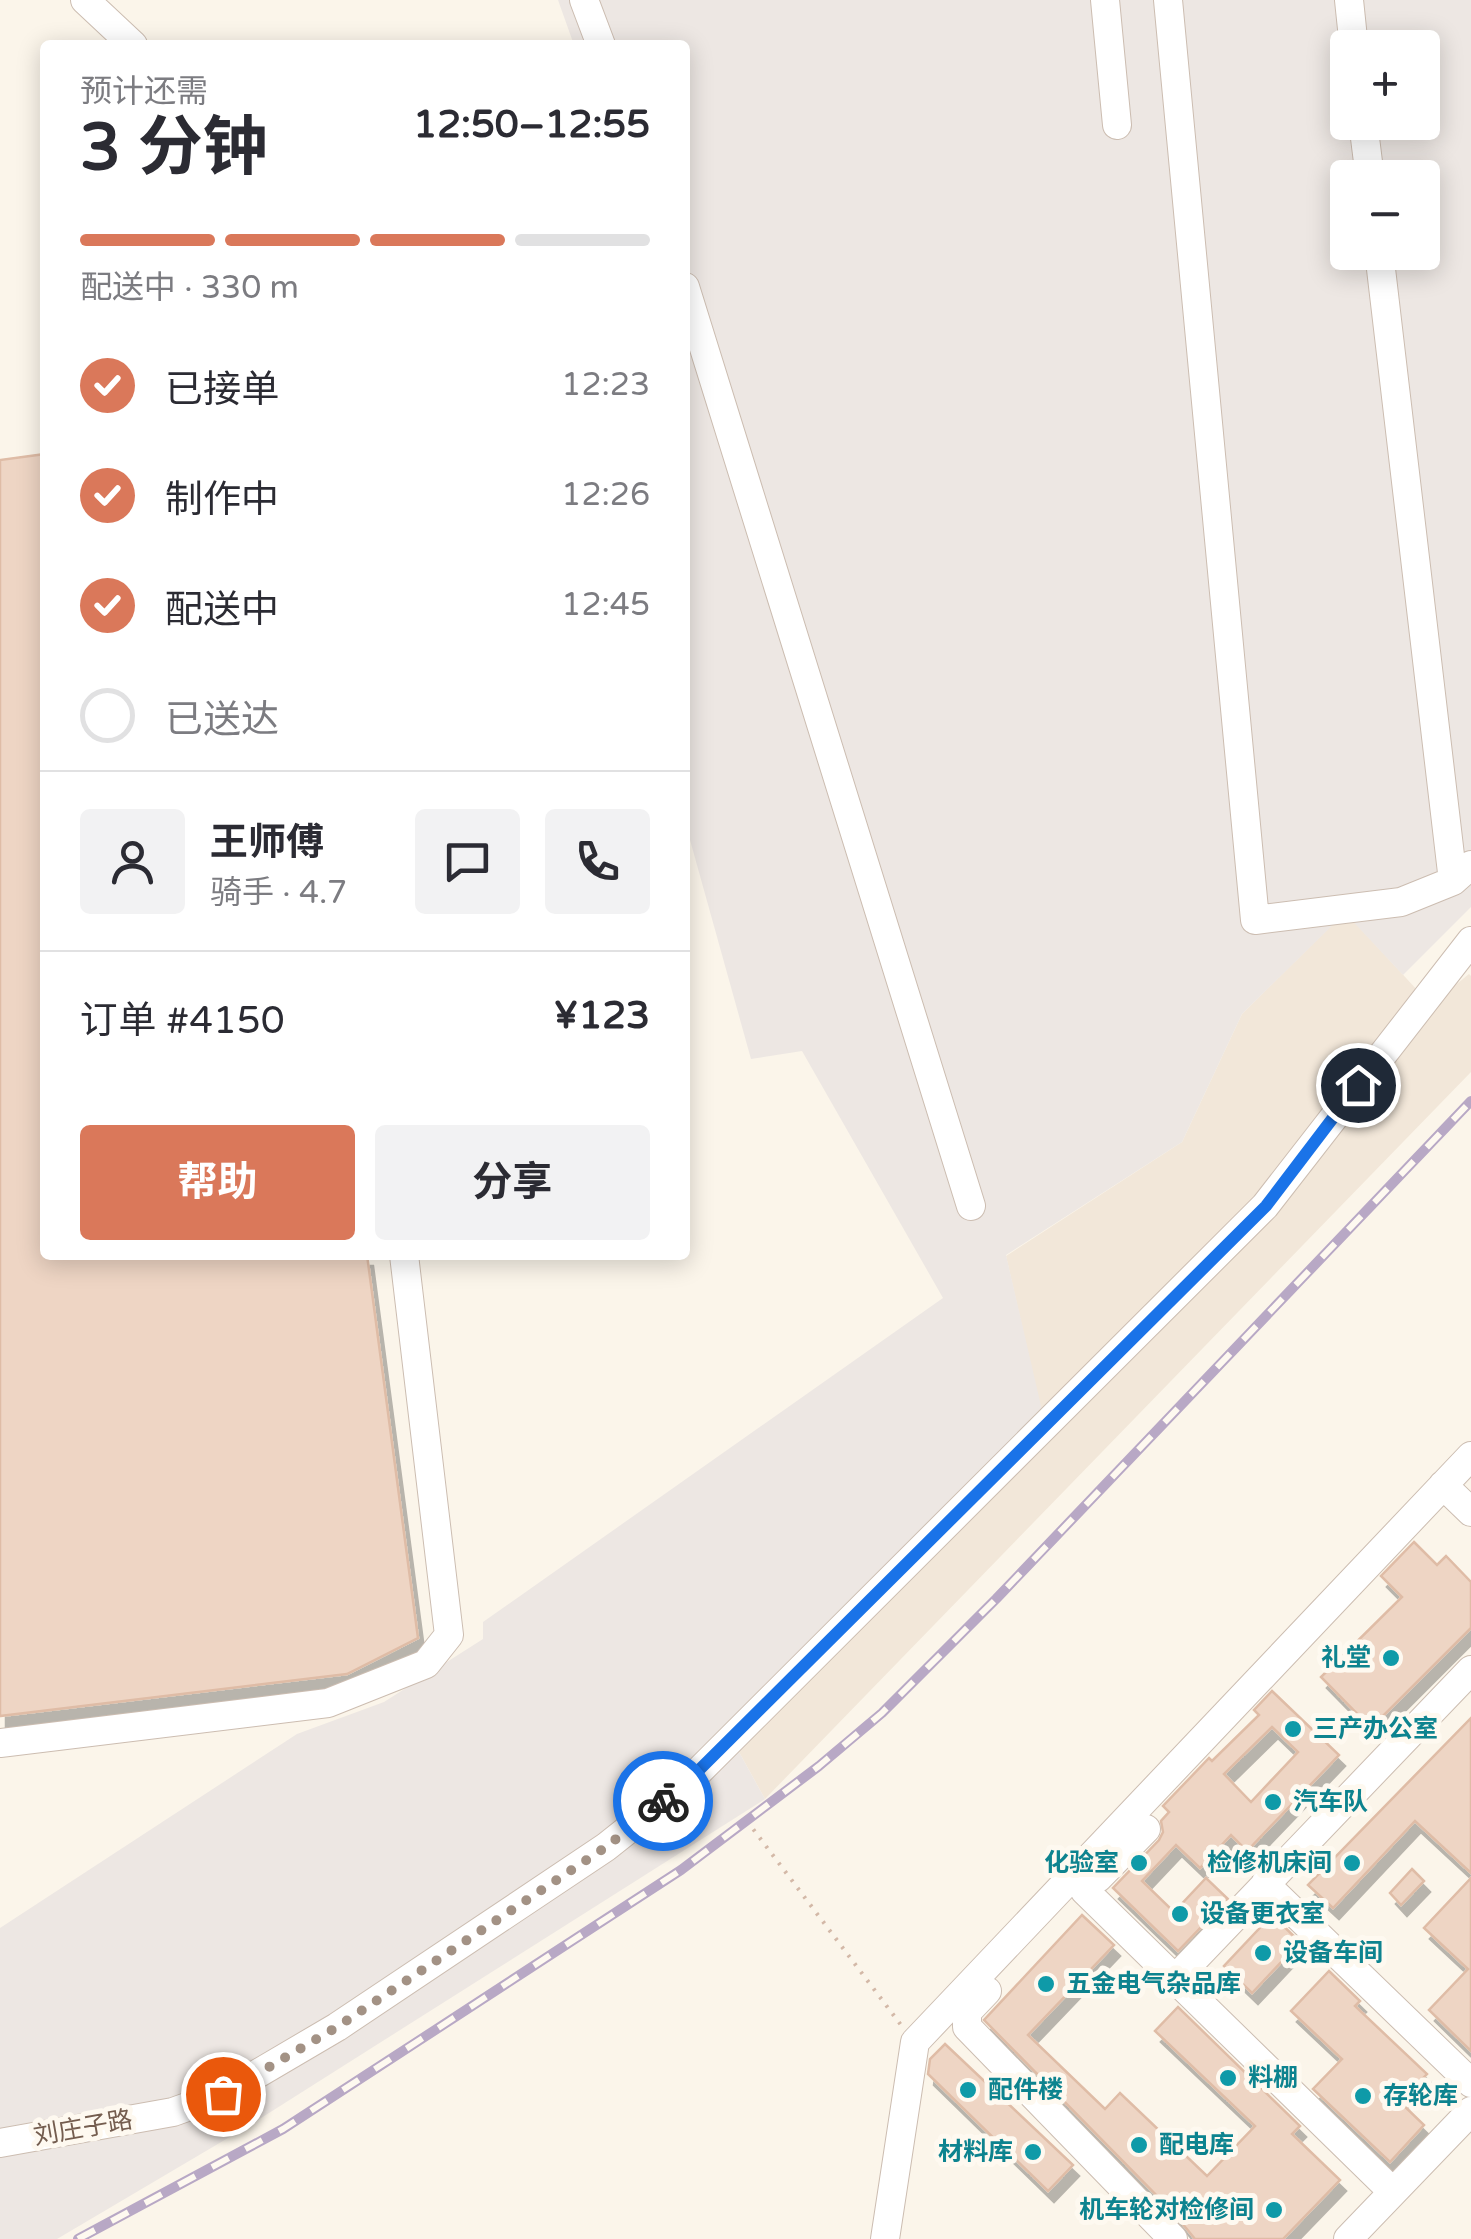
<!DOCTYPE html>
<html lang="zh">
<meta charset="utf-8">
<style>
:root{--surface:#fff;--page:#f2f2f3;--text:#2b2b33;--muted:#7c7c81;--line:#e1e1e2;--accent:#da785a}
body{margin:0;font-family:"Varela Round","Noto Sans SC",sans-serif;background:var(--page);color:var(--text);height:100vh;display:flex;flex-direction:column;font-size:38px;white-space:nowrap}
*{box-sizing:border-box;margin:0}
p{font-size:32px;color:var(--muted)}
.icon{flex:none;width:55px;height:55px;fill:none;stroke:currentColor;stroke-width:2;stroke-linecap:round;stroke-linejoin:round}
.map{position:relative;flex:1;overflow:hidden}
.sheet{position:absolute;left:40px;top:40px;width:650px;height:1220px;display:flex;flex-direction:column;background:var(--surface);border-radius:10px;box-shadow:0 5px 25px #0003}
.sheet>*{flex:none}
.tools{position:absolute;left:1330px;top:30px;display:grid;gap:20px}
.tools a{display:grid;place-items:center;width:110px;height:110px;border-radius:10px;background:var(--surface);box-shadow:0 5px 25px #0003;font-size:50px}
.pin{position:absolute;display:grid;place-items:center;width:85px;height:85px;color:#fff;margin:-42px;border:5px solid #fff;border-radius:50%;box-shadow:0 2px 10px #0007}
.courier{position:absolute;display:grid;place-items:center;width:100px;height:100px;margin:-50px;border:8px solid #1a73e8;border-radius:50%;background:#fff;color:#222;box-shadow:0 2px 12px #0007}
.headline em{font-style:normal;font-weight:700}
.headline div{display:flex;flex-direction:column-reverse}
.headline{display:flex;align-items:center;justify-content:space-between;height:170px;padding:0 40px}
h1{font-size:65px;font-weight:700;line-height:75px}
.bar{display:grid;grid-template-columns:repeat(4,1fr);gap:15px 10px;align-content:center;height:120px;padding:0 40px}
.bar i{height:12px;border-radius:8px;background:var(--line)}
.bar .on{background:var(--accent)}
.bar p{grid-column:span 4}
.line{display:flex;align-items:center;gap:25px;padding:0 40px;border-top:2px solid var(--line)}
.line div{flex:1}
.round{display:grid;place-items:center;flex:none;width:105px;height:105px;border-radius:10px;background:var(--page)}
ol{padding:0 40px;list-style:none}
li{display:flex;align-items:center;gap:30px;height:110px}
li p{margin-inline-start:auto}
li .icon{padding:10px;border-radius:50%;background:var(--accent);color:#fff;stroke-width:4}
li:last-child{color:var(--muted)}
li i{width:55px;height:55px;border:5px solid var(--line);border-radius:50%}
.button{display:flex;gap:20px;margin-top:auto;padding:20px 40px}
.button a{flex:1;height:115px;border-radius:10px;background:var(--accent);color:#fff;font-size:40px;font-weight:700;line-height:115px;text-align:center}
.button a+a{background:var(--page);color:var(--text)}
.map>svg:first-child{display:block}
</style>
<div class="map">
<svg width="1471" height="2239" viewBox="0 0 1471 2239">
<defs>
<filter id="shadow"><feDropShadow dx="6" dy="11" stdDeviation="0" flood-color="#0004"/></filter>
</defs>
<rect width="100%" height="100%" fill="#fbf5ea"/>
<path fill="#f2e7d9" d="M1345 912 1431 1005 1469 974 1471 976V1072L765 1799 739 1752 1047 1436 1006 1256 1182 1142 1242 1014Z"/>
<path fill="#ede7e3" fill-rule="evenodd" d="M558 0H1471V907L1403 975 1345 913 1242 1014 1182 1142 1006 1255 1048 1436 739 1752 765 1799 250 2125 57 2239H0V1928L297 1734 384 1702 483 1639V1622L943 1298 802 1051 751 1059 685 822V45H574ZM1348 48H1422V122H1348ZM1348 178H1422V252H1348Z"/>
<path fill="#eed5c4" stroke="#dfbca6" stroke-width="2.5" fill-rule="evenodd" filter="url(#shadow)" d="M45 454V1255H367L418 1638 347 1674 0 1716V460Z
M1414 1542 1437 1565 1446 1556 1471 1582V1628L1371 1728 1321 1677 1402 1597 1381 1576Z
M1272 1691 1339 1755 1247 1851 1231 1835 1200 1868 1176 1845 1142 1881 1174 1912 1206 1878 1228 1899 1178 1951 1113 1888 1159 1840 1163 1832 1161 1821 1169 1812 1163 1806 1209 1758 1212 1761 1259 1715 1254 1710ZM1272 1727 1298 1752 1251 1802 1224 1774Z
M1471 1718V1873L1415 1821 1333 1908 1308 1885Z
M1412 1869 1424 1881 1401 1905 1390 1893Z
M1471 1878V2051L1429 2010 1468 1969 1424 1928Z
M1082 1915 1114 1945 1028 2035 1105 2109 1120 2093 1207 2176 1255 2126 1155 2031 1178 2007 1300 2126 1292 2134 1340 2180 1283 2239H1195L1173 2212 984 2020Z
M1272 1915 1300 1942 1252 1993 1224 1966Z
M1329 1971 1360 2001 1355 2006 1427 2074 1400 2102 1424 2125 1390 2162 1313 2089 1342 2059 1291 2011Z
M945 2044 1073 2165 1048 2191 928 2074 930 2059Z"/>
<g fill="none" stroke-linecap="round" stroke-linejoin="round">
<defs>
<path id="minor" d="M85 0 133 45
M584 0 601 45
M1105 0 1117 125
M1168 0 1255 920 1401 902 1453 881
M1349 0 1354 48
M1363 122 1370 178
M1379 252 1453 881 1471 865
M685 287 971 1206
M1443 1485 1471 1512
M0 1743 328 1703 426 1664 449 1635 404 1255
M1098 1878 1146 1829
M1265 1884 1471 2083
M1085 1891 1393 2192
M1175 1979 1471 1670
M987 1991 967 2012V2027L1173 2239
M0 2143 173 2112 223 2094 337 2027 606 1847 689 1781 1265 1206 1471 941
M885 2239 915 2042 1471 1456
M1348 2239 1471 2111"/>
</defs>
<use href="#minor" stroke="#ccbdb1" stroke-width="30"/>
<path stroke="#d3b8a7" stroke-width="4" stroke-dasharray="2.5 8" stroke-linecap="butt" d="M747 1821 901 2025"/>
<use href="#minor" stroke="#fff" stroke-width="28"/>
<defs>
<path id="rail" d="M78 2239 283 2129 681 1870 819 1766 882 1713 996 1599 1471 1101"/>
</defs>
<use href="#rail" stroke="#b8a8c5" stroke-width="10"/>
<use href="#rail" stroke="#fef9f0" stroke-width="6" stroke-dasharray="19" stroke-linecap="butt"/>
</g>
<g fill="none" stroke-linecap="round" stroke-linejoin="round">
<path stroke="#a39285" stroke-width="10" stroke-dasharray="0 18" d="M223 2094 337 2027 606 1847 663 1801"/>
<path stroke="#1a73e8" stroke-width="12" d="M663 1801 689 1780 1266 1206 1358 1085"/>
</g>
<g fill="#0f9aa8" stroke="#fef9f0" stroke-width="4">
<circle cx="1391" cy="1658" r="10"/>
<circle cx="1293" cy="1729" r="10"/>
<circle cx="1273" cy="1802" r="10"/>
<circle cx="1139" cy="1863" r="10"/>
<circle cx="1352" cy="1863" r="10"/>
<circle cx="1180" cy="1914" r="10"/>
<circle cx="1263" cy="1953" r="10"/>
<circle cx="1046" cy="1984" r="10"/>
<circle cx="1228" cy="2078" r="10"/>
<circle cx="968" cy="2090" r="10"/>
<circle cx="1363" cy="2096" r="10"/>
<circle cx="1139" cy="2145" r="10"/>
<circle cx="1033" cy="2152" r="10"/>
<circle cx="1274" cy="2210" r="10"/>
</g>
<g text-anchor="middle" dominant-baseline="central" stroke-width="10" stroke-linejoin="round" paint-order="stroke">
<g font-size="25" font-weight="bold" fill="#0d838f" stroke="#fef9f0" text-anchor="start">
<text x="1371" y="1658" text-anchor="end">礼堂</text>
<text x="1313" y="1729">三产办公室</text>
<text x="1293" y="1802">汽车队</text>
<text x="1119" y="1863" text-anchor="end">化验室</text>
<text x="1332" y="1863" text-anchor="end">检修机床间</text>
<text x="1200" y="1914">设备更衣室</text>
<text x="1283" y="1953">设备车间</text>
<text x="1066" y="1984">五金电气杂品库</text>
<text x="1248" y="2078">料棚</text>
<text x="988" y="2090">配件楼</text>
<text x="1383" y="2096">存轮库</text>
<text x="1159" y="2145">配电库</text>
<text x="1013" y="2152" text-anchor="end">材料库</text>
<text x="1254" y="2210" text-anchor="end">机车轮对检修间</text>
</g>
<g font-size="25" fill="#745d4f" stroke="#fef9f0">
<text transform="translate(83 2128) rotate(-10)">刘庄子路</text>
</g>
</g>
</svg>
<div class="tools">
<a>+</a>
<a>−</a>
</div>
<div class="pin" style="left:223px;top:2094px;background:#ea580c"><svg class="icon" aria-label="bag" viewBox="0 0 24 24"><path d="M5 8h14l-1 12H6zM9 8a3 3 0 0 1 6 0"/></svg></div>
<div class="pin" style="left:1358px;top:1085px;background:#1f2937"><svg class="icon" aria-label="home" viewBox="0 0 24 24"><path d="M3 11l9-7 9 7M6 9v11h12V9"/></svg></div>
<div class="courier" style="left:663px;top:1801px"><svg class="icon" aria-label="bike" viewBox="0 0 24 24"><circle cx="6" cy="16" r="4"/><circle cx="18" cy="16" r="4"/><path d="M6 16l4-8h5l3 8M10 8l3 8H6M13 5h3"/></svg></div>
<section class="sheet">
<div class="headline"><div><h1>3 分钟</h1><p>预计还需</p></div><em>12:50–12:55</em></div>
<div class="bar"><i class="on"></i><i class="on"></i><i class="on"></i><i></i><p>配送中 · 330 m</p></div>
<ol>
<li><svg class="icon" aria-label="check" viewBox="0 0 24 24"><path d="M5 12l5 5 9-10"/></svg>已接单<p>12:23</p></li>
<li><svg class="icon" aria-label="check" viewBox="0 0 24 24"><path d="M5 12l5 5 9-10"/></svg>制作中<p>12:26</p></li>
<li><svg class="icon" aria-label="check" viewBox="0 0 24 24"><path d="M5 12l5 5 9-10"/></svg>配送中<p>12:45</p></li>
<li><i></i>已送达</li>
</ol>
<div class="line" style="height:180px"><a class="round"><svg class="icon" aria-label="person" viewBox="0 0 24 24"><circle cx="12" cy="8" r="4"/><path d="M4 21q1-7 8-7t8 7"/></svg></a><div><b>王师傅</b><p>骑手 · 4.7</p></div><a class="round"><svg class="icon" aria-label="chat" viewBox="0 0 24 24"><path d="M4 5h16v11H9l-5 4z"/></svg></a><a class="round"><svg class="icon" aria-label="phone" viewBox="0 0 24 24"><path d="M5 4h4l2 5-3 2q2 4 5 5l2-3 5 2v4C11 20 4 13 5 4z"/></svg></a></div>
<div class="line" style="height:130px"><div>订单 #4150</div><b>¥123</b></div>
<div class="button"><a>帮助</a><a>分享</a></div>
</section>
</div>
